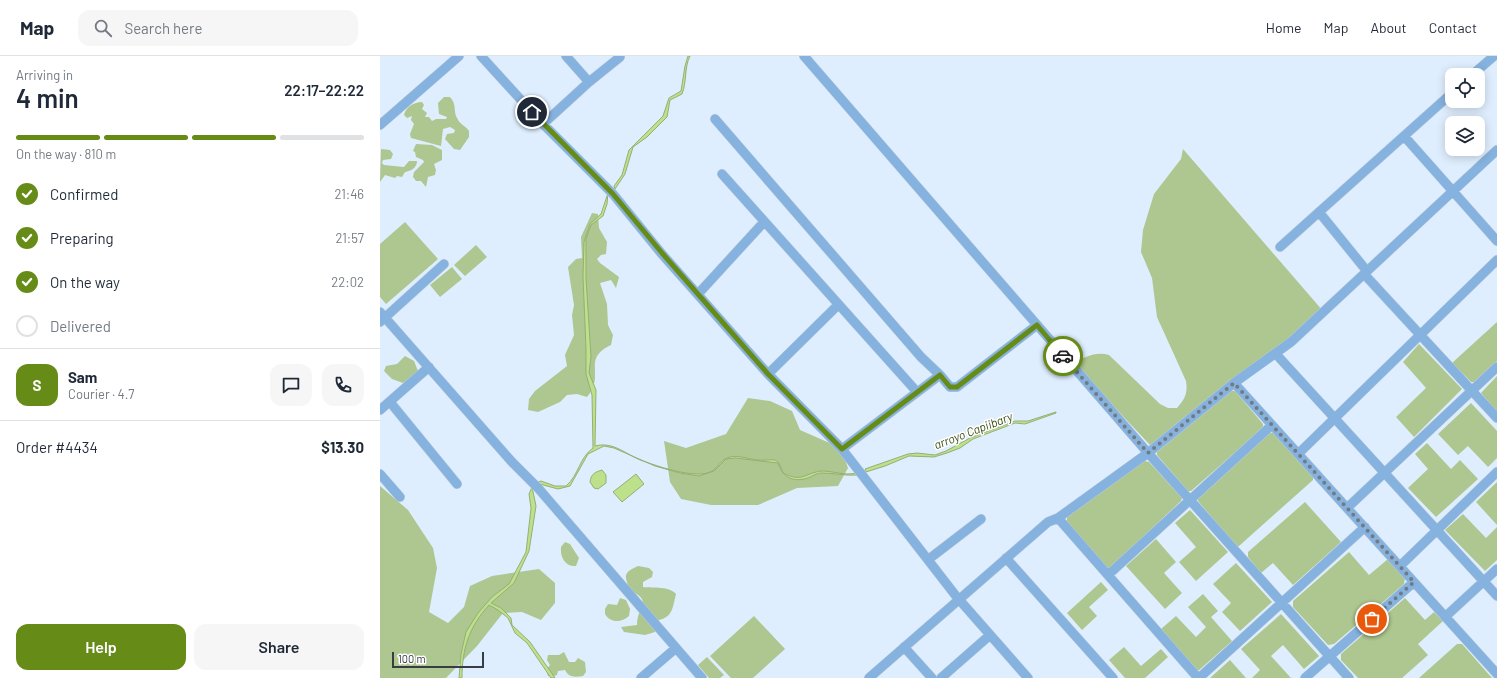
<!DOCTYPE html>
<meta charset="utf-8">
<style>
:root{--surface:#fff;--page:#f6f6f7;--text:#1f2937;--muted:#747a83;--line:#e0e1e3;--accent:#668c17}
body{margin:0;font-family:Barlow,sans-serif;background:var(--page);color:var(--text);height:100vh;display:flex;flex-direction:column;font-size:15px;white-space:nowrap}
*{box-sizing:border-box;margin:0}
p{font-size:13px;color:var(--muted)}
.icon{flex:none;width:22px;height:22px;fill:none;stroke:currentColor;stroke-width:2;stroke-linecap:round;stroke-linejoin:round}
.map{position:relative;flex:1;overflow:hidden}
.panel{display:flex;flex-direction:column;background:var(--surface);width:380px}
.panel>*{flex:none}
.controls{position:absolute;left:1065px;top:12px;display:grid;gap:8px}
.controls a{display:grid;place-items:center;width:40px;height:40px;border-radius:8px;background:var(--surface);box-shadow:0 2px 10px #0003;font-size:20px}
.scale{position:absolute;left:12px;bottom:10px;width:92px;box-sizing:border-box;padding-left:4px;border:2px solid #373d43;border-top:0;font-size:11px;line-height:14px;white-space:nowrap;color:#373d43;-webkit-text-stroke:3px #fff;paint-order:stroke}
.pin{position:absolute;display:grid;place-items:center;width:34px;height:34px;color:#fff;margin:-17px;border:2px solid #fff;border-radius:50%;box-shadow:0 1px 4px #0007}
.courier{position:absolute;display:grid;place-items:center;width:40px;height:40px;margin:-20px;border:3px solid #668c17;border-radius:50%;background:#fff;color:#222;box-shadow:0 1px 5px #0007}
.headline em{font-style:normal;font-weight:600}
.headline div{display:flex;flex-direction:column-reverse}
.headline{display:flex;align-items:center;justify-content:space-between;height:68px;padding:0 16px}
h1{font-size:26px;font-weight:600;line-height:30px}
.bar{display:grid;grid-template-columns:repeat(4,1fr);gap:6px 4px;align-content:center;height:48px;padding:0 16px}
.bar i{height:5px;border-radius:3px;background:var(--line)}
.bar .selected{background:var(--accent)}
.bar p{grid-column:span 4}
.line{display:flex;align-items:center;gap:10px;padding:0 16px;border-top:1px solid var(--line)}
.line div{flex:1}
.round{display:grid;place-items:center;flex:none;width:42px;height:42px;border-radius:12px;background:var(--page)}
ol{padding:0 16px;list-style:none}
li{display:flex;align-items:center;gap:12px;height:44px}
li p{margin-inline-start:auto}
li .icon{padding:4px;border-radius:50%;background:var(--accent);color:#fff;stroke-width:4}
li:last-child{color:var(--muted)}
li i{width:22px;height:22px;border:2px solid var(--line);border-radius:50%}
.primary-button{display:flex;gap:8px;margin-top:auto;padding:8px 16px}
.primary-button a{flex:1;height:46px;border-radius:12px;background:var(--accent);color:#fff;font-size:16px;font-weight:600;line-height:46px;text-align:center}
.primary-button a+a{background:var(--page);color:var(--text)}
header{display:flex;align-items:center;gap:24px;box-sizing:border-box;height:56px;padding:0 20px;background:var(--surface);border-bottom:1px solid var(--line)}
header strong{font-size:19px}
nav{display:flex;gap:22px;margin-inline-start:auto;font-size:14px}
.search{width:280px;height:36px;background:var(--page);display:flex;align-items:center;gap:10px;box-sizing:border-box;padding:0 14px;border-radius:12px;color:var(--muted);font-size:15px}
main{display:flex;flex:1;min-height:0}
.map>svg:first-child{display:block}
</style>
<header>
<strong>Map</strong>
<div class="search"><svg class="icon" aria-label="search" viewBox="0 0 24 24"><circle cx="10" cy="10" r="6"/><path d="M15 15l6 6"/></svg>Search here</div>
<nav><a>Home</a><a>Map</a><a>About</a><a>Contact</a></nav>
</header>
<main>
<section class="panel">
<div class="headline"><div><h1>4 min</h1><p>Arriving in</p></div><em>22:17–22:22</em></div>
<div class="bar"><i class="selected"></i><i class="selected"></i><i class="selected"></i><i></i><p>On the way · 810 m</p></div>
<ol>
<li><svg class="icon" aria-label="check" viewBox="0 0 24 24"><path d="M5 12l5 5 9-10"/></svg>Confirmed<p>21:46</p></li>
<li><svg class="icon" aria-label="check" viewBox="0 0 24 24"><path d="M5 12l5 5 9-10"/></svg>Preparing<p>21:57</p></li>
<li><svg class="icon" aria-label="check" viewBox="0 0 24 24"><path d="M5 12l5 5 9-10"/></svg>On the way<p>22:02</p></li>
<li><i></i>Delivered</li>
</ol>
<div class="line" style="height:72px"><b class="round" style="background:var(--accent);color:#fff">S</b><div><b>Sam</b><p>Courier · 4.7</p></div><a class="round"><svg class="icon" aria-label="chat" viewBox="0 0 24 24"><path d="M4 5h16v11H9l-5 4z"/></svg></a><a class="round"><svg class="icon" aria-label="phone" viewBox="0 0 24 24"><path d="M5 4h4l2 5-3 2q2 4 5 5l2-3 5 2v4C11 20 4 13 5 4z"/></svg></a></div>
<div class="line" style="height:52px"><div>Order #4434</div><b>$13.30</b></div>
<div class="primary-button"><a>Help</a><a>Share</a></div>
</section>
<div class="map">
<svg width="1117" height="622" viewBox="0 0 1117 622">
<rect width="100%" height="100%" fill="#dfeefe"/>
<path fill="#aec68f" d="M64 41H70C77 48 73 55 77 62 80 69 86 70 89 75V81L80 94 74 93 65 83 67 78 74 77 75 74 70 71 63 73 61 90 31 82 30 78 34 68 31 64 32 60 27 62 24 59C26 51 34 46 42 46L44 49 42 53 47 57 45 61H49L52 65 56 63H66L67 61 59 58 58 47Z
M36 88 52 89 62 94V104L54 108 56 114 55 119 48 121 46 131 41 125H36L33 121 34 116 44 106 43 104 36 101 35 96 33 95Z
M1 93 10 94 13 98 11 103 3 104 2 107 4 109 24 111 29 105H37C37 112 31 115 25 116L22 121 17 120 15 122 5 119 0 126Z
M803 93 943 255 915 278 772 389H770L693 307C705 301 716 295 729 299L780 348 788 352H797C805 343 808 337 806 325L777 261 772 222 761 196 763 174 774 138 801 103Z
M212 157 218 158 219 172 227 186 226 198 221 199 217 203 220 207 239 221 236 232 231 224 220 227 227 248 228 269 233 279 231 289C201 303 226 319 207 341L197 338 187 339 180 346 158 356 148 354 149 343 155 335 187 310 185 299 194 279 192 259 194 249 188 211 196 203 202 202 201 181Z
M25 166 58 203 6 248 0 241V188Z
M96 189 107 201 85 220 74 209Z
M72 211 82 223 60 241 50 229Z
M1117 266V305L1094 326H1091L1072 307Z
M1039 288 1082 333 1034 381 1016 361 1046 332 1023 306Z
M25 300 34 305 38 315 37 320 23 327 12 323 4 315 6 310 17 308Z
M1117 320V356L1101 337Z
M850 335H855L883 368V372L811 435H808L777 399V396Z
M368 342 390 345 412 355 420 374 461 392 468 412 458 430 417 432 378 449H331L301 443 290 426 284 385 306 392 346 378Z
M1091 347 1117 375V402L1108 411 1088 390 1078 399 1058 378Z
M890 377H893L933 421V424L859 490H856L818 445V443Z
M1047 387 1071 413 1080 404 1098 423 1056 461 1028 432 1048 413 1035 398Z
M765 405 769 406 802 442 801 445 730 512H726L687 466V461Z
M1117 426V469L1096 446Z
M0 430 28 454 53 492 57 512 49 556 68 567 84 551 90 530 112 520 159 513 175 527V547L161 564 142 556 123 557 97 590 66 622H0Z
M925 446 961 486 913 529 893 507 881 517 868 501V496Z
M810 454 848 496 816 525 799 506 816 491 795 467Z
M1083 458 1106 482 1117 471V504L1105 515 1065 474Z
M776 483 796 506 784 517 802 537 785 553 746 510Z
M185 486 190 488 199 502 196 510C185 511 180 501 181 491Z
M969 496 989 519 1008 503 1025 522 1024 528 954 588 948 589 913 551V545Z
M856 507 892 546 860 575 842 556 851 547 833 528Z
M258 510 269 512 273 516 272 521 263 526V531C274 532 289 530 296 538 292 554 293 561 276 565L275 576 265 579 244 576 241 571 257 569C257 548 274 547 250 534 244 519 243 517 258 510Z
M721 526 728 534 709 551 717 560 702 574 687 557Z
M823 538 838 555 831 561 852 585 818 615 781 573 796 560 816 581 826 571 808 551Z
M240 542 246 544 250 553 249 560C241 567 230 567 225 558V553L228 548 237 549Z
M1025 542 1045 564 1054 556 1063 565 1038 588 1048 599 1022 622H978L961 604V598Z
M901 558 939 600 924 613 903 589 891 600 911 622H872L880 614 861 593Z
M374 560 405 593 373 622H351L330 600Z
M1077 588H1082L1112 622H1039Z
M744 591 761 610 781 593 788 601 765 622H745L729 604Z
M184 596 189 606H195L198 602 205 606 206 616 203 620C195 621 189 622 185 614L178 615 177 619 172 621 168 620 166 614 170 609 167 604 168 599H179Z
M327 601 344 619 340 622H329L318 609Z
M850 604 866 622H830Z"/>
<path fill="#bde08b" stroke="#95af75" d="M308 0H310C304 12 307 26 302 38L290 44 287 61 267 81 253 91 245 118 235 133 234 130 242 119 249 94 283 60 289 42 301 35 305 10Z
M228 137 227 148 223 160 211 169 206 183V222L211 301 209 317 216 334 215 390C234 385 246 399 263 405 280 411 301 418 319 418 338 418 337 406 347 402 356 398 368 403 377 404 383 405 390 403 395 404 400 406 401 412 403 417 423 427 424 417 442 415 453 415 465 420 476 417L477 419C466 420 454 417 442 417 435 417 431 422 424 423 410 426 402 419 398 407L355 402 346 403 334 415 319 420 300 417 275 410 234 392 224 390 208 398 190 430 178 433 156 427 161 425 175 430H186C199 419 199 402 213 392L212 339 206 318V293L203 221 204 186 210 168 221 158Z
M676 356V357L645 368 635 367 593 383 580 392 567 397 554 401 529 400 505 410 486 416 485 413 528 398 537 397 555 399 566 395 590 382 635 365H648Z
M222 414 226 419V427L218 433 214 432 210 426C211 418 215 416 222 414Z
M256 418 264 428 242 446 233 436Z
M152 431 156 450 149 495 134 527 111 547 121 552 131 562 132 569 150 586 175 622H171L147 587 135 577 128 562 118 554 109 549C89 571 82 593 82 622H79L81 598 86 576 98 557 112 541 129 528 146 496 151 452 149 438Z"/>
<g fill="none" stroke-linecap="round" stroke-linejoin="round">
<defs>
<path id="minor" d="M101 0 163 68 233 138 281 197 388 318 462 393 576 540 648 622
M424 0 768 397 969 622
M1092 19 1114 0
M209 26 240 1
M335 63 541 301 560 319 570 331H577L657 269
M163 68 209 26 186 0
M0 69 79 0
M1024 80 1117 185
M342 118 537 336
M939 156 986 214
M900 191 1072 37
M984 218 1117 362
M318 238 384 166
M0 256 132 406 158 432 322 622
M0 266 64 208
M895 297 1117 540
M388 318 458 249
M854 327 1117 618
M10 346 77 428
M0 354 49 311
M462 393 560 319
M918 398 1117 204
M0 418 20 441
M967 452 1117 311
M678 462 818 622
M626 502 733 622
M549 503 601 463
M1020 510 1117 416
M728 519 892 369
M1065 561 1117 513
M524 591 552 622
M261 622 296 592
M489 622 668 466 678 462 768 397 854 327 911 286 1117 94
M561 622 610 579
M819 622 985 471
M925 622 1034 526"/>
</defs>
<use href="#minor" stroke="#bdcbd9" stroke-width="10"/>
<use href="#minor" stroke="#85b2de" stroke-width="9"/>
</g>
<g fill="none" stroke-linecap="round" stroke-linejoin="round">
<path stroke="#727b84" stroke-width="4" stroke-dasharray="0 7.2" d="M683 300 768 397 854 327 1034 526 992 563"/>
<path stroke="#668c17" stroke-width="5" d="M152 56 233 138 282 197 388 318 462 393 560 319 570 331H577L657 269 683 300"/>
</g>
<g text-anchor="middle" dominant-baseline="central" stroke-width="3" stroke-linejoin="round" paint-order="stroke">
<g font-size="12" font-style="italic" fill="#3a4f13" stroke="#fff">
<text transform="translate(593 374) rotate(-21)">arroyo Capiibary</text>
</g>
</g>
</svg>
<div class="controls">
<a><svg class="icon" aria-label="locate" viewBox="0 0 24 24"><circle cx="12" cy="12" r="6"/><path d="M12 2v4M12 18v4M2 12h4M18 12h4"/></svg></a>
<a><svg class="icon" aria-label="layers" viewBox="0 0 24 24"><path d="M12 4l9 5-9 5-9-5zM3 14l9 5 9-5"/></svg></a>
</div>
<div class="scale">100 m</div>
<div class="pin" style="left:992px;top:563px;background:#ea580c"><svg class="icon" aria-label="bag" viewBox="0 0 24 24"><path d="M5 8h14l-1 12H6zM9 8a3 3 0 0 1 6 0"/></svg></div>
<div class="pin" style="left:152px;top:56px;background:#1f2937"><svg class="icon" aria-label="home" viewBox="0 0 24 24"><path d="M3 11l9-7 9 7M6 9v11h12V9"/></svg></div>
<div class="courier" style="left:683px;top:300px"><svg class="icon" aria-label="car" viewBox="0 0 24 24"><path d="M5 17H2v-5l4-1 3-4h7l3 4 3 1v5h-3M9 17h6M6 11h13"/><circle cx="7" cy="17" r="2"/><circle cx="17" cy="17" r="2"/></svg></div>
</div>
</main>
